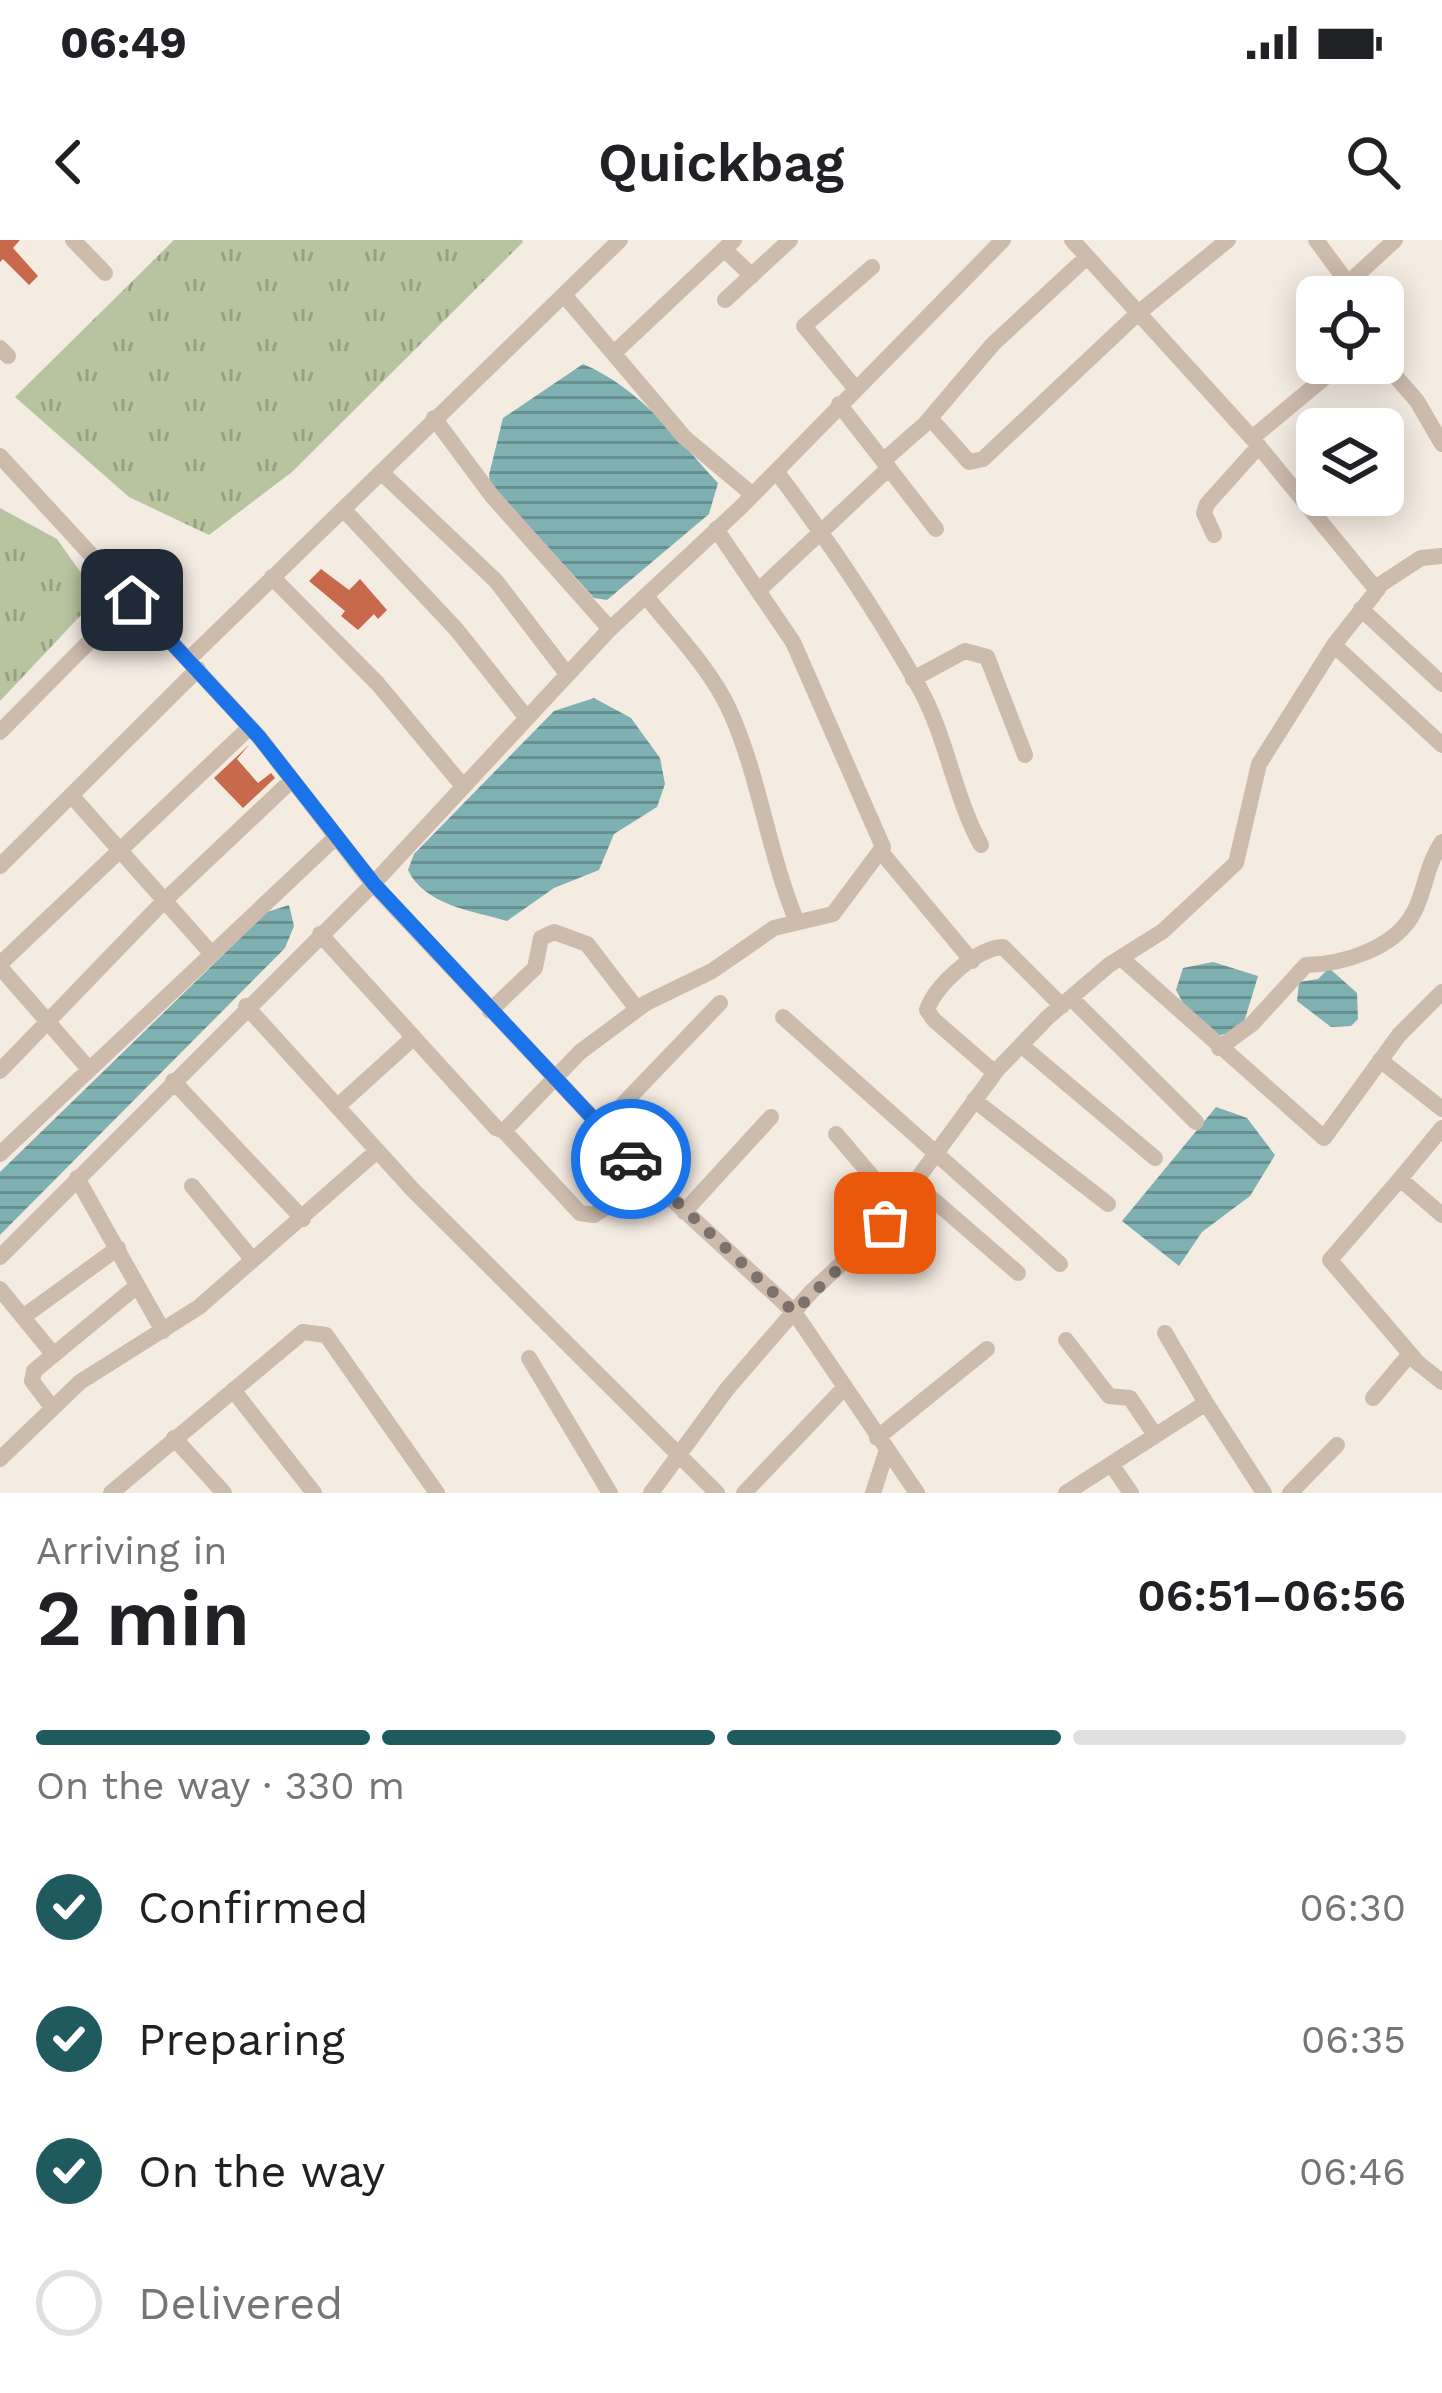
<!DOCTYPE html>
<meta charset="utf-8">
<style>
:root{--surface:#fff;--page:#f6f6f6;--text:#202124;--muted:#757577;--line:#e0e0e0;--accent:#1f5a5e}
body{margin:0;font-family:"Work Sans",sans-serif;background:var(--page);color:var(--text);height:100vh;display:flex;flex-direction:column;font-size:45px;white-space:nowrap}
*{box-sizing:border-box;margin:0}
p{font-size:39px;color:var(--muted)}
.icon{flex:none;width:66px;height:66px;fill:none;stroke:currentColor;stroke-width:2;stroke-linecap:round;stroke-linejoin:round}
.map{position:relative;height:1253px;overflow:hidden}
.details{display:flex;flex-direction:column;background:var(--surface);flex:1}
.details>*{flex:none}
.controls{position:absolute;left:1296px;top:36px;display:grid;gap:24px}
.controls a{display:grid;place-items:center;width:108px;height:108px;border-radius:18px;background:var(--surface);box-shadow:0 6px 30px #0003;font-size:60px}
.pin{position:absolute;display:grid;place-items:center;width:102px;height:102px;color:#fff;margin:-51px;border-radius:24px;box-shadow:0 6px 18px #0006}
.courier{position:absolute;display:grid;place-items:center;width:120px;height:120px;margin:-60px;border:9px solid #1a73e8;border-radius:50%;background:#fff;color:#222;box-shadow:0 3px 15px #0007}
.headline em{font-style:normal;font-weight:600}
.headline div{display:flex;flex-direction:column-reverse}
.headline{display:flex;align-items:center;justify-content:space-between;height:204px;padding:0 36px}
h1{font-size:78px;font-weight:600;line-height:90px}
.bar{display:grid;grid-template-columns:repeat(4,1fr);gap:18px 12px;align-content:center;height:144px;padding:0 36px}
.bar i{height:15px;border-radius:9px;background:var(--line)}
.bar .current{background:var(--accent)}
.bar p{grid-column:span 4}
ol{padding:0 36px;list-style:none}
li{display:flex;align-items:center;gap:36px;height:132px}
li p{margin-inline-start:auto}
li .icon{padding:12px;border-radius:50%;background:var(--accent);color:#fff;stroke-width:4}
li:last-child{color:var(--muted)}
li i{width:66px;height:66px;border:6px solid var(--line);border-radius:50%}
.status{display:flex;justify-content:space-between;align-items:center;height:84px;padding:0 60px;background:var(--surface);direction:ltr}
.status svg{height:33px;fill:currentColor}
header{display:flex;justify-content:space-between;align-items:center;height:156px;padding:0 36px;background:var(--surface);font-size:54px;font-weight:600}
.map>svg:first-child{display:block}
</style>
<div class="status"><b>06:49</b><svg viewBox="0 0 49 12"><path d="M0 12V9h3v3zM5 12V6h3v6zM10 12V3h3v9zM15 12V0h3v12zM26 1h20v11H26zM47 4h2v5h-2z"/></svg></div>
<header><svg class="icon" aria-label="back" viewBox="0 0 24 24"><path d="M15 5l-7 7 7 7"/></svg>Quickbag<svg class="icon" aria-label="search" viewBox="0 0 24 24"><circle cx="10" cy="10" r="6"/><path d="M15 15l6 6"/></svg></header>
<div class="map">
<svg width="1442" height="1253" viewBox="0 0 1442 1253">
<defs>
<pattern id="grass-tufts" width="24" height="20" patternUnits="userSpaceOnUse" patternTransform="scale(3)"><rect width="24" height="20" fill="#b8c4a0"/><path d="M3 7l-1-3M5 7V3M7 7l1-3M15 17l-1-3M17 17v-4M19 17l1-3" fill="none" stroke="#97a083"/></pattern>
<pattern id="water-rules" width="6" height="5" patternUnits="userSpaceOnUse" patternTransform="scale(3)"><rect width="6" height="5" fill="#7fb0b2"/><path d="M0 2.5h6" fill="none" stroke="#699091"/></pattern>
</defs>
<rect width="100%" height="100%" fill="#f4ebe1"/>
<path fill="url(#grass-tufts)" d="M174 0H522L523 2 292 232 209 295 129 257 15 157Z
M0 268 57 299 98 357 0 461Z"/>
<path fill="url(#water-rules)" d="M583 124C640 148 676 198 718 243L709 274 607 360 594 358 490 243 489 235 503 178Z
M594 458 631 478 660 518 665 544 657 567 614 594 599 630 554 648 507 681C473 671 424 665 408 630L414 614 554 471Z
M289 665 294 686 285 708 0 995V932L267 672Z
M1213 722 1258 736 1242 789 1214 797 1190 776 1176 750 1183 728Z
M1329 728 1357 753 1358 779 1351 786 1331 787 1297 761 1299 742 1318 739Z
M1216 867 1247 878 1275 915 1250 956 1202 992 1179 1026 1122 981Z"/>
<path fill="#c8694b" d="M0 0H20L13 8 38 36 29 45 3 19 0 22Z
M321 329 349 350 360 339 387 370 378 379 374 374 358 390 341 376 345 371 309 341Z
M249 505 237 519 258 543 271 533 275 538 243 568 214 538Z"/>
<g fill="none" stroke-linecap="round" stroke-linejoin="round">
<path stroke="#cdbbac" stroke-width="16" d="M73 0 105 33
M1072 0 1252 198 1375 348 1421 318 1442 316
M1316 0 1347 42
M724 9 752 36
M565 56 684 197 753 255
M1333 57 1395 0
M725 60 790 0
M0 108 8 116
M614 113 734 0
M1383 122 1417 161 1442 204
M855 148 804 86 872 27
M839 164 936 289
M434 178 492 256 610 389
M930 178 969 222 983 219 1137 74 1228 0
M1252 198 1342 123
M0 216 259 497 373 644 608 391 740 268 1003 0
M883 221 925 184 993 104 1087 17
M776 231C828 300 878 374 920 449 947 498 954 556 981 605
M381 232 496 341 567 434
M344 270 456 389 526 477
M1214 295 1204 273 1207 264 1259 206
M272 337 378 444 462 545
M758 351 889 228
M646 356C673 391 710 428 729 469 760 537 768 613 797 682
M1361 369 1442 444
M1334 405 1442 505
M189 419 620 0
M913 439 965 411 987 417 1025 515
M0 492 169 321
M71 555 210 712
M882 613 972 721
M0 626 198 429
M320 694 496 888 504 891 580 812 646 763 712 731 774 688 833 674 883 607 793 402 716 289
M1121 718 1324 898 1399 795 1442 752
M0 724 250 487
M0 727 88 828
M1071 758 1196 882
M246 766 413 950 717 1253
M490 771 535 728 541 698 554 692 587 704 637 769
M783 777 1060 1024
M1021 805 1155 918
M1219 808 1252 784 1306 725C1343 724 1395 709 1414 672 1426 649 1425 628 1442 602
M1380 820 1442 869
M0 831 164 661 292 540
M995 833 934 780 927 770C935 745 977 708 1003 707L1062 766
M173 841 303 979
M974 860 1108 964
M338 866 413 798
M601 887 720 763
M504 891 580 973 594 975 649 938
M836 894 897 966
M0 914 336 597
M77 938 163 1091
M1400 939 1442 888
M914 943 1018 1033
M192 946 252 1019
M684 972 771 877
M1442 975 1400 939 1330 1020 1418 1123 1442 1142
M0 1017 373 644 649 938 794 1072 917 1253
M0 1049 53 1114
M23 1077 118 1008
M1165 1093 1206 1163
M1066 1100 1109 1156 1130 1158 1155 1195
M529 1118 610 1253
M233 1150 314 1253
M1373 1158 1410 1114
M51 1166 32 1141 34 1131 137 1046
M174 1198 224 1253
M877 1198 987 1109
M0 1219 80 1142 199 1067 377 911
M1111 1224 1131 1253
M111 1253 303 1092 326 1095 437 1253
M651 1253 727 1149 811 1052 885 983 997 830 1048 777 1109 725 1163 691 1236 623 1259 524 1334 405 1378 349
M744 1253 844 1148
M873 1253 886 1213
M1066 1253 1206 1163 1264 1253
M1290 1253 1337 1205"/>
</g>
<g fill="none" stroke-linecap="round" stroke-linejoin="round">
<path stroke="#7c716b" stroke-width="12" stroke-dasharray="0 21.6" d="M631 919 794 1072 885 983"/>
<path stroke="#1a73e8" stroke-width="15" d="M132 360 259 497 374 644 631 919"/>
</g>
</svg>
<div class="controls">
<a><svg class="icon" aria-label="locate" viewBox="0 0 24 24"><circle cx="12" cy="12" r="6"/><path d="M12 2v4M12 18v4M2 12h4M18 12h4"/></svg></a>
<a><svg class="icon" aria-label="layers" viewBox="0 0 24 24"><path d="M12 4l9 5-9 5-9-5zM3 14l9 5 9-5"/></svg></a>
</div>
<div class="pin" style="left:885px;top:983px;background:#ea580c"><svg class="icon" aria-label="bag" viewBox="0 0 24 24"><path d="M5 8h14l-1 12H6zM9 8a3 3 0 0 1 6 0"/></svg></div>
<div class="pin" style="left:132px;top:360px;background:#1f2937"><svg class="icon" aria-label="home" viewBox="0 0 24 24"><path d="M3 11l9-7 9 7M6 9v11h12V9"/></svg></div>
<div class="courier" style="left:631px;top:919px"><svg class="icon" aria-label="car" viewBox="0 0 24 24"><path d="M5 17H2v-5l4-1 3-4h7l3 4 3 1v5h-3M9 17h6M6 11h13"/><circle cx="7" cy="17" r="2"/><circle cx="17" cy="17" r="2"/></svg></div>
</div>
<section class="details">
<div class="headline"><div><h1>2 min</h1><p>Arriving in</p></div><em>06:51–06:56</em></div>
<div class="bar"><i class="current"></i><i class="current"></i><i class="current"></i><i></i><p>On the way · 330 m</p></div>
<ol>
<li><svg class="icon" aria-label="check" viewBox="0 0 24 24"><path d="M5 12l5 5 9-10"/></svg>Confirmed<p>06:30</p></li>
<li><svg class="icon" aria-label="check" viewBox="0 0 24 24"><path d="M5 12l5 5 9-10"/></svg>Preparing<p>06:35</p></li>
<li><svg class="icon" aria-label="check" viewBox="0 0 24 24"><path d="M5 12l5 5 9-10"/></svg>On the way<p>06:46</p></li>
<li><i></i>Delivered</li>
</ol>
</section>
